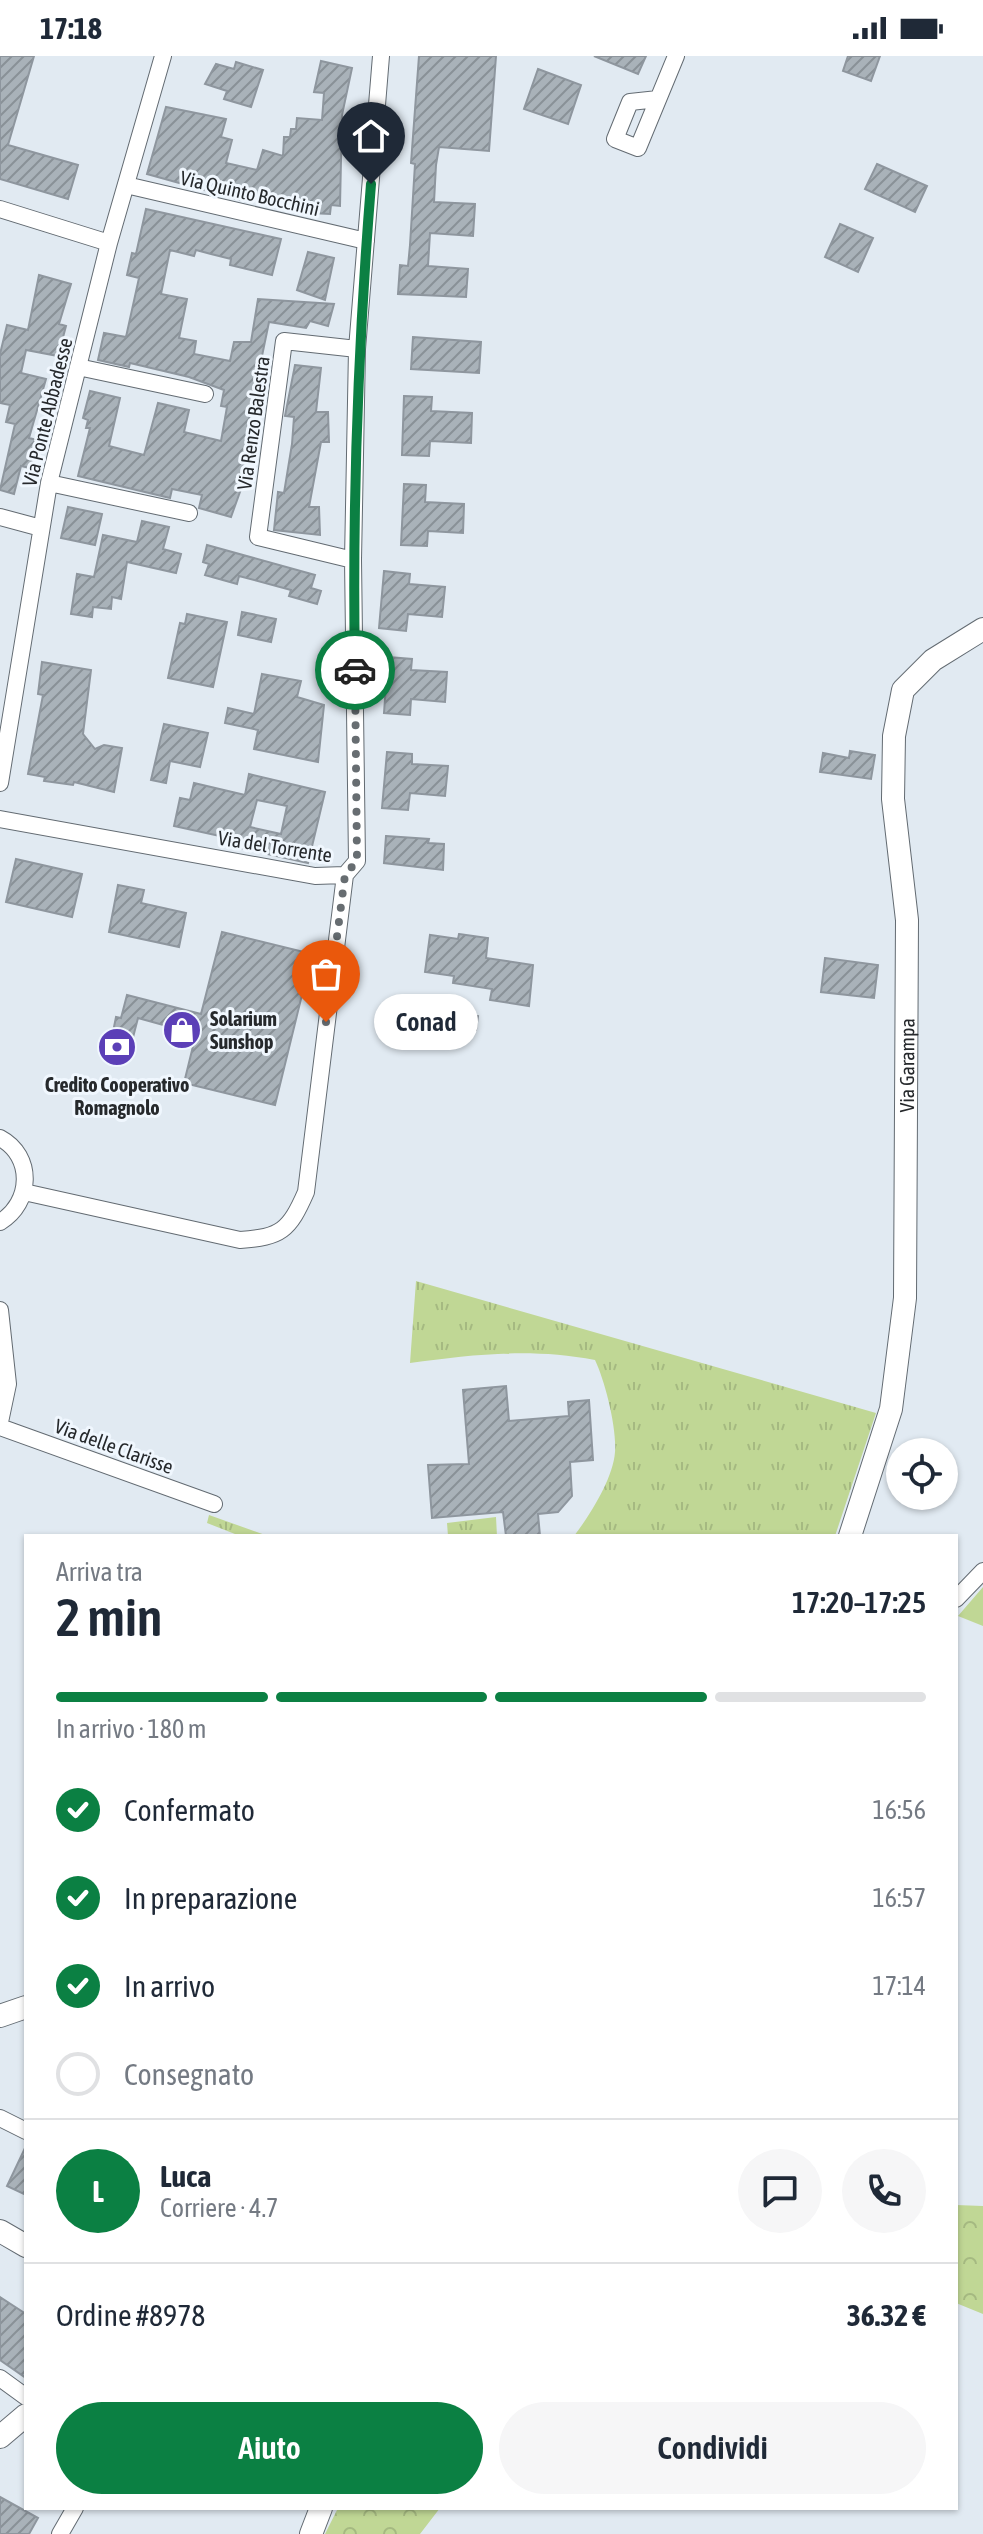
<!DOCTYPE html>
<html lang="it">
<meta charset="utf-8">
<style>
:root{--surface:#fff;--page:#f6f6f7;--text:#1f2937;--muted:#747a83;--line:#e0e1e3;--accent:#0b8043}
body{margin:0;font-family:"Asap Condensed",sans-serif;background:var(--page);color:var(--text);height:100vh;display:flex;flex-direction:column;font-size:30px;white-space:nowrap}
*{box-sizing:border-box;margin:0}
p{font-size:26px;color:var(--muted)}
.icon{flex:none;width:44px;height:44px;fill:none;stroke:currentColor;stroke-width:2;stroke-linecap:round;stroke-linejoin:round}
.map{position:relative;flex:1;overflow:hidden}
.sheet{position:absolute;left:24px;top:1478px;width:934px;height:976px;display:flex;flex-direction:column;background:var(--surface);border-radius:0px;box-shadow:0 2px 6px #0004}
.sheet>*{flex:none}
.fabs{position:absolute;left:886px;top:1382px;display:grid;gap:16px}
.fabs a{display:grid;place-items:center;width:72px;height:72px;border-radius:50%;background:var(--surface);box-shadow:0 2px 6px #0004;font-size:40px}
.pin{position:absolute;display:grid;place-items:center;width:68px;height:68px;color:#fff;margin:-82px -34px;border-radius:50% 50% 50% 0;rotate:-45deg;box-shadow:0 0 8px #0007}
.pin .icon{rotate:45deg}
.courier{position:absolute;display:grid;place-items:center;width:80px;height:80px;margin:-40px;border:6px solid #0b8043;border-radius:50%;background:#fff;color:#222;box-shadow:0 2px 10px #0007}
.bubble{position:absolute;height:56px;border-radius:28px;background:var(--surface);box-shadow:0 2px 6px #0004;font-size:26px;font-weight:600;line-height:56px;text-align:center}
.headline em{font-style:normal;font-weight:600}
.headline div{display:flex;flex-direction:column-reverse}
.headline{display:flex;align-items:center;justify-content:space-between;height:136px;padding:0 32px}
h1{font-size:52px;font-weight:600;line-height:60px}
.bar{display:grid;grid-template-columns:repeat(4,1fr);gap:12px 8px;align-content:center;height:96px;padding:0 32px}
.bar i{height:10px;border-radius:6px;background:var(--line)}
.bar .selected{background:var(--accent)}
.bar p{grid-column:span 4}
.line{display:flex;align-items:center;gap:20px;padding:0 32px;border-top:2px solid var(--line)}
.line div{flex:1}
.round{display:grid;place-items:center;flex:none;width:84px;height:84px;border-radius:42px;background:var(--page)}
ol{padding:0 32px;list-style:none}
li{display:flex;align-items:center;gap:24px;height:88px}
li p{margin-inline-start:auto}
li .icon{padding:8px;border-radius:50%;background:var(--accent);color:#fff;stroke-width:4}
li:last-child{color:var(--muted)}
li i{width:44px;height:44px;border:4px solid var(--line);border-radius:50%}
.primary-button{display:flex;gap:16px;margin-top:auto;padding:16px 32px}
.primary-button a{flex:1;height:92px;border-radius:48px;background:var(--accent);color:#fff;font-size:32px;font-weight:600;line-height:92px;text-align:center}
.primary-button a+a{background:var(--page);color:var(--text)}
.status{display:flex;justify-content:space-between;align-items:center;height:56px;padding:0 40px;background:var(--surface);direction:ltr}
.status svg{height:22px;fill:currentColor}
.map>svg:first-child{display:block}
</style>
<div class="status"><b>17:18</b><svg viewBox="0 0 49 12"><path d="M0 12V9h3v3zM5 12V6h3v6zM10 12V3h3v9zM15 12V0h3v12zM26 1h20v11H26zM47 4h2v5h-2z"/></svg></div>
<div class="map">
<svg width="983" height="2478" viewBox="0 0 983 2478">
<defs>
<pattern id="grass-tufts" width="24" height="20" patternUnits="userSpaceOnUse" patternTransform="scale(2)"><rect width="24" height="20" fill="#c0d795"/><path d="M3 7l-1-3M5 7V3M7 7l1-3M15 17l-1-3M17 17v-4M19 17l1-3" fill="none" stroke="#a5b981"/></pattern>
<pattern id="forest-crowns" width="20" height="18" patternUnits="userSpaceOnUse" patternTransform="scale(2)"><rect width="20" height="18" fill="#c0d795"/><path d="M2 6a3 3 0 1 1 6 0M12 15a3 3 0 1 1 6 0" fill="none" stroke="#a5b981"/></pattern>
<pattern id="building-hatch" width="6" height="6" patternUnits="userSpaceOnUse" patternTransform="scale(2)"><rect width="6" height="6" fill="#a9b2b9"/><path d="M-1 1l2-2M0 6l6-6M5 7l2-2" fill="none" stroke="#899197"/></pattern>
</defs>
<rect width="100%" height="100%" fill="#e1eaf2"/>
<path fill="url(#grass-tufts)" d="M416 1225 876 1357 835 1480H574C590 1459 613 1423 615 1396 617 1372 605 1325 595 1304 532 1292 474 1298 410 1307Z
M209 1459 268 1480H240L207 1467Z
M496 1461 497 1480H448L447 1467Z
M983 1531V1570L958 1560Z"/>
<path fill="url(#forest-crowns)" d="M956 2149 983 2150V2258L956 2247Z
M338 2452H440L420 2478H325Z"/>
<path fill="url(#building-hatch)" stroke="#8e969e" stroke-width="2" fill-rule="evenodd" d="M0 0H34L8 89 78 109 68 143 0 123Z
M419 0H496L489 95 439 91 436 109 434 146 475 148 473 180 430 177 428 210 468 213 466 241 398 238 400 209 408 210 410 189 415 108 411 107Z
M594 0H646L638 18Z
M848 0H880L871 25 843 15Z
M321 5 352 12 342 59 340 150 331 149 330 158 311 157 312 152 277 144 276 147 245 139 244 145 147 118 166 51 226 63 221 81 232 84 226 107 257 114 263 94 283 100 284 81H290L291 73H296L297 62 322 64 324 37 314 36Z
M236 6 263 14 251 51 224 43 227 35 205 28 216 8 234 13Z
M538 13 581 29 568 68 524 53Z
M877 108 927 130 915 156 865 133Z
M146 153 281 183 272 219 230 209 231 203 211 198 196 194 194 200 170 194 161 238 187 243 179 282 196 285 194 298 230 305 234 286H251L258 243 334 248 328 270 310 265 306 272 269 266 248 368 241 433 231 461 199 452 202 439 172 433 170 442 78 420 90 372H86L88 364 83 362 90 335 120 342 109 390 144 399 158 347 189 354 184 376 221 385 227 351 221 350 224 334 189 321 130 307 129 311 98 304 104 277 126 281 139 222 127 219 132 197 136 198Z
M840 168 873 182 858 216 825 201Z
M308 196 334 202 325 244 297 234Z
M39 219 71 228 59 268 66 270 58 300 26 294 21 317 46 323 29 382 37 384 30 412 21 410 14 438 0 434 15 368 6 366 10 349 0 347V298L7 269 28 274Z
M413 281 481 286 479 317 411 313Z
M295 309 321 312 316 356H328L329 386H321L309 451H319L320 479 274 474 278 436 284 437 292 388 294 361 285 360Z
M404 340 432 341 431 355 472 357 471 387 430 385 429 400 402 399Z
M404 428 426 429 425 446 464 448 463 477 428 475 427 490 401 489Z
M68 451 102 458 95 489 61 482Z
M142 465 169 471 163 493 181 498 176 517 127 506 121 543 112 541 111 553 93 551 92 561 71 558 77 518 94 521 103 479 137 486Z
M207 489 315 519 311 532 321 535 317 548 289 540 291 534 239 520 237 528 205 519 209 508 203 506Z
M384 515 410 518 409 528 445 531 442 561 408 558 406 575 379 572Z
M242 556 276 563 271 586 238 579Z
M187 558 227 566 213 631 168 622 180 567 185 568Z
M388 601 412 603 411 614 447 616 445 646 411 643 410 659 384 657Z
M42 606 91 614 83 678 95 693 104 689 122 692 114 736 74 726 73 729 44 725 45 721 28 718 43 639 38 638Z
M262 618 301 625 297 641 324 649 318 706 254 693 258 674 225 667 228 652 254 658Z
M164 668 208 677 200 711 170 705 166 727 151 724Z
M850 695 875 699 871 723 820 716 823 697 849 702Z
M387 696 412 698V708L448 710 445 740 410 737 408 754 382 752Z
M249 718 325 736 308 807 227 789 229 782 174 770 180 742 190 744 194 727 245 739ZM257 744 287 750 281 778 250 771Z
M386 780 429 783 428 787 444 788 443 814 384 807Z
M16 803 82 818 72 861 6 846Z
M118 829 144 834 141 847 186 857 179 891 109 876Z
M222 876 312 898 275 1049 184 1027 196 978 138 962 129 997 110 991 116 961 121 962 127 939 201 958Z
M459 878 488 882 486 902 533 909 529 950 490 944 492 933 453 927 454 920 425 916 430 879 458 883Z
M825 902 878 909 874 942 821 936Z
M424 948 440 950 438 967 422 964Z
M463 958 478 960 476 974 461 972Z
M506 1330 509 1365 569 1360 568 1346 589 1344 593 1404 570 1406 572 1440 558 1456 538 1458 540 1480H506L503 1456 432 1462 428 1409 469 1408 463 1334Z
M26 2090V2139L7 2130Z
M0 2241 26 2258V2322L0 2304Z
M0 2441 38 2462 29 2478H0Z"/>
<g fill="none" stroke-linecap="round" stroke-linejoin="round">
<defs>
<path id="street" d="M658 43 630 46 615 83 638 92 676 0
M126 129 366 185
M0 153 109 187
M78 311 205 338
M49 427 189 457
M0 461 41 472
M353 504 258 481 284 285 357 293
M0 727 49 427 109 187 163 0
M0 763 315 820 345 819 357 805 353 504 357 293 381 0
M0 1082C34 1100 32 1147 0 1166
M24 1136 240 1184C281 1181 289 1175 306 1136L345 819
M0 1254 8 1328 0 1366
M0 1371 214 1448
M956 1543 983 1515
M0 2062 26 2075
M0 2322 26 2341
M60 2478 75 2452"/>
<g id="secondary">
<path id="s1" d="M850 1480 891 1353 905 1242 907 864 893 743 894 680 903 634 933 604 983 573"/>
<path d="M0 1960 26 1951"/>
<path d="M0 2175 26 2190"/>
<path d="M0 2381 26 2359"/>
<path d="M311 2478 321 2452"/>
</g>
</defs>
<use href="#street" stroke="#636b72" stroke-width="18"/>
<use href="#secondary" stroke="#636b72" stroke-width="24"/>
<use href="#street" stroke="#fff" stroke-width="16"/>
<use href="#secondary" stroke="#fff" stroke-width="22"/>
</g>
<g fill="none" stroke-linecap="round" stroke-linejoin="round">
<path stroke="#676d71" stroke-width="8" stroke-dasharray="0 14.4" d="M326 966 345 819 357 805 355 614"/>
<path stroke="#0b8043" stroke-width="10" d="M355 614C352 451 358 290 371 128"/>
</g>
<defs>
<symbol id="shop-disc" viewBox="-11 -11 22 22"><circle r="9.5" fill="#5b3fb7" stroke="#f0f7fe"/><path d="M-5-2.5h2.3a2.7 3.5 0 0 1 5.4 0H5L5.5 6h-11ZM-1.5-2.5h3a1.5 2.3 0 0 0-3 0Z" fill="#fff"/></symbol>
<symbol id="bank-disc" viewBox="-11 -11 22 22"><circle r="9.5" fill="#5b3fb7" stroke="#f0f7fe"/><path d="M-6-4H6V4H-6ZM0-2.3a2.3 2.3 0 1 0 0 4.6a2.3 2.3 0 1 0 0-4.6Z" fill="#fff"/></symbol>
</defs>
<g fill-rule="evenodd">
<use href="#shop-disc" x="160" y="952" width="44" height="44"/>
<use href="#bank-disc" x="95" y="969" width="44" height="44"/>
</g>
<g text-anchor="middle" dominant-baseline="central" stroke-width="6" stroke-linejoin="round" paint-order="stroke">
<g font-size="20" fill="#26292c" stroke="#f0f7fe">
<text transform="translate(250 137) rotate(13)">Via Quinto Bocchini</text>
<text transform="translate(47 356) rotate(-76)">Via Ponte Abbadesse</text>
<text transform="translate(253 367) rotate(-82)">Via Renzo Balestra</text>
<text transform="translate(275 790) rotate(9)">Via del Torrente</text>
<text stroke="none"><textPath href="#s1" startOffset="478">Via Garampa</textPath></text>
<text transform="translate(114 1390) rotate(20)">Via delle Clarisse</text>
</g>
<g font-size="20" font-weight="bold" fill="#26292c" stroke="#f0f7fe" text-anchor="start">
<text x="210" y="962">Solarium<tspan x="210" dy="23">Sunshop</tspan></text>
<text x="117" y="1028" text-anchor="middle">Credito Cooperativo<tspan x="117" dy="23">Romagnolo</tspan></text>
</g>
</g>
</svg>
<div class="fabs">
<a><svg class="icon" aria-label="locate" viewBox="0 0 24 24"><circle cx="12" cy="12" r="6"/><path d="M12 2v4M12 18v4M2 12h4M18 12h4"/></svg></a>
</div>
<div class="pin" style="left:326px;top:966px;background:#ea580c"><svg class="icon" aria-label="bag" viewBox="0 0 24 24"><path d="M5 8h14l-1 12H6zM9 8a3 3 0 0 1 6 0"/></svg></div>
<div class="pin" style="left:371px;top:128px;background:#1f2937"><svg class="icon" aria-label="home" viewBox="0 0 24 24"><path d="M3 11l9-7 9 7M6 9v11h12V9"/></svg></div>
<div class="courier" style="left:355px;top:614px"><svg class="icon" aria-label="car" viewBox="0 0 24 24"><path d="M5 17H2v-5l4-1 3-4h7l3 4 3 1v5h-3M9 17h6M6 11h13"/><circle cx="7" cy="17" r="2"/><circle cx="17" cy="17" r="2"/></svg></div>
<div class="bubble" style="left:374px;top:938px;width:104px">Conad</div>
<section class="sheet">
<div class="headline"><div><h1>2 min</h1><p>Arriva tra</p></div><em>17:20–17:25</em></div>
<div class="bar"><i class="selected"></i><i class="selected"></i><i class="selected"></i><i></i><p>In arrivo · 180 m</p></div>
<ol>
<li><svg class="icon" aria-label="check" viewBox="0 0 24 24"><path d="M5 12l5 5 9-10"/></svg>Confermato<p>16:56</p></li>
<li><svg class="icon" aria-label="check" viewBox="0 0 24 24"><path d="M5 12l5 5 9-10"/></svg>In preparazione<p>16:57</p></li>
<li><svg class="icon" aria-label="check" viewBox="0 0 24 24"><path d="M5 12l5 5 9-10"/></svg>In arrivo<p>17:14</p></li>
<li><i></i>Consegnato</li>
</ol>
<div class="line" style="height:144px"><b class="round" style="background:var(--accent);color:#fff">L</b><div><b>Luca</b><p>Corriere · 4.7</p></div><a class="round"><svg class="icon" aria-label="chat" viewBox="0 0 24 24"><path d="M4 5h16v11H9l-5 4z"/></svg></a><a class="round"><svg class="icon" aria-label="phone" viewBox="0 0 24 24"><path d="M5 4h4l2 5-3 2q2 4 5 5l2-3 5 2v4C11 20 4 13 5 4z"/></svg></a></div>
<div class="line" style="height:104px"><div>Ordine #8978</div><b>36.32 €</b></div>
<div class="primary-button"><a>Aiuto</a><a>Condividi</a></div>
</section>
</div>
